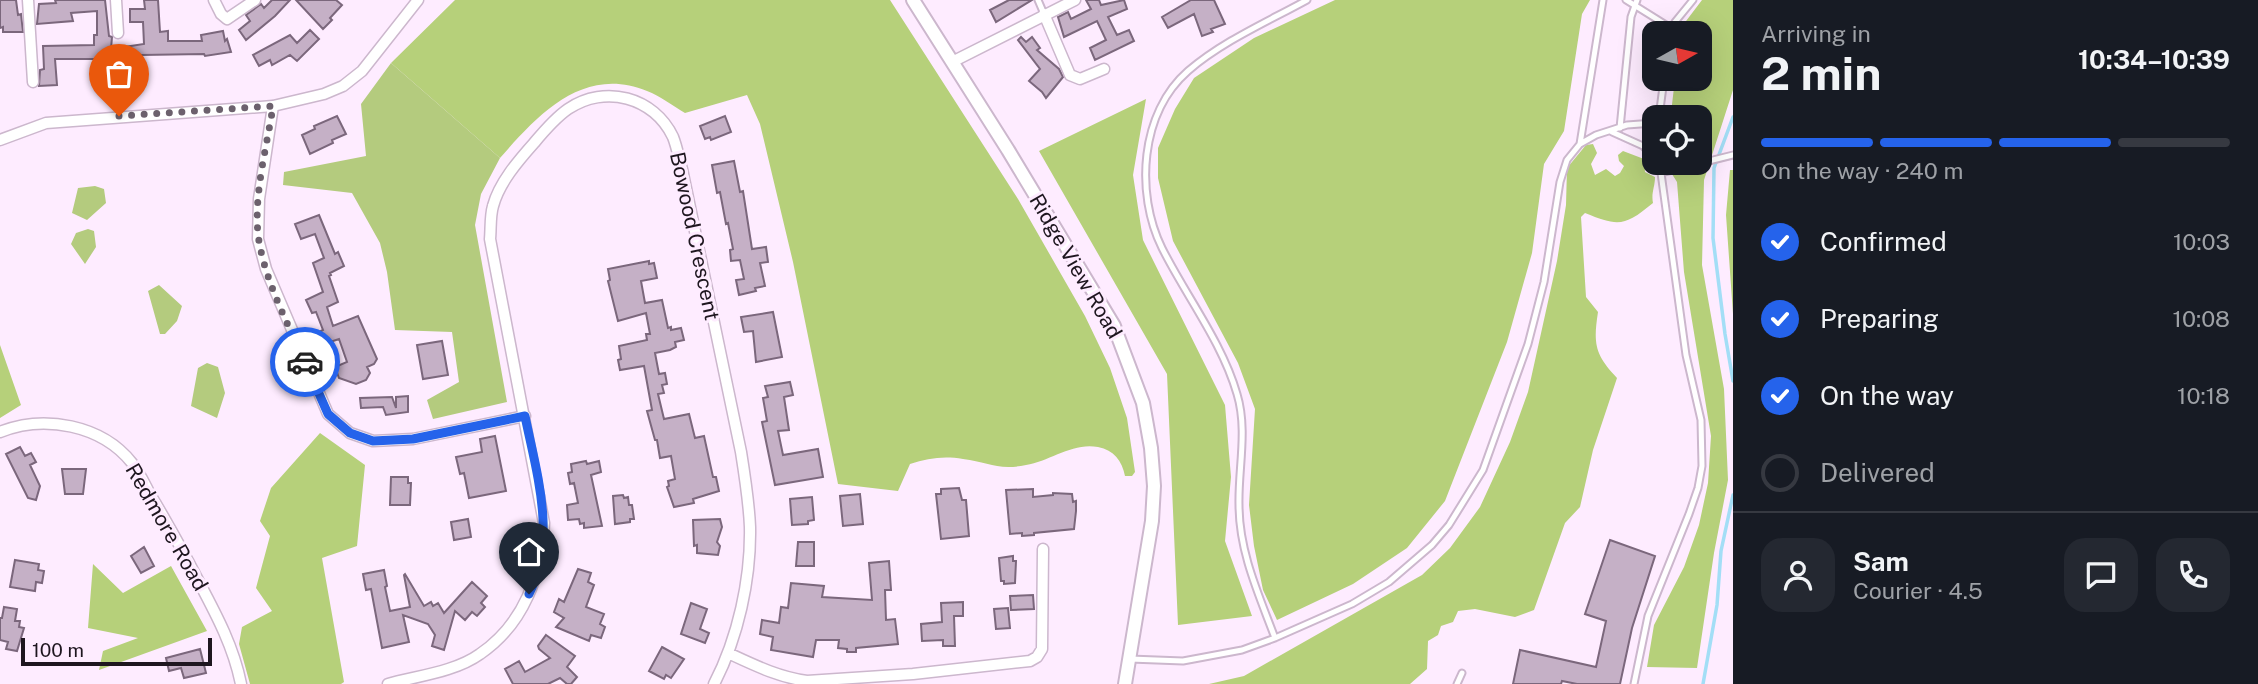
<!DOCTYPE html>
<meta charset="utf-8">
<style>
:root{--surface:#171b24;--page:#242831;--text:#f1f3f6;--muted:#9ea1a6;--line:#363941;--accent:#2563eb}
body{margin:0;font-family:"Public Sans",sans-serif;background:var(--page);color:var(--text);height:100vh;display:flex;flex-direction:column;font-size:26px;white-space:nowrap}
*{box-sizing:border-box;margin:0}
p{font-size:23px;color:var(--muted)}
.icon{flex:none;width:38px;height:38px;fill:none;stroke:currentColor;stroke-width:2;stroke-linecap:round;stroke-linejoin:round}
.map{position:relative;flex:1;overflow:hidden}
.panel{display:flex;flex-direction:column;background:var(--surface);width:525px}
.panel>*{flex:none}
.needle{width:46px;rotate:82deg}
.fabs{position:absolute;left:1642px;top:21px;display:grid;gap:14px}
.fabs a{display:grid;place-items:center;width:70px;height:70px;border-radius:14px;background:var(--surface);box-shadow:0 7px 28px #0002;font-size:35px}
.scale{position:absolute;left:21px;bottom:18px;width:191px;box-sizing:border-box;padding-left:7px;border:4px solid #1e161f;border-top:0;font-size:19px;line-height:24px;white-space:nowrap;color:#1e161f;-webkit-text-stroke:5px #feecff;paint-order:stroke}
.pin{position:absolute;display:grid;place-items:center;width:60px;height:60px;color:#fff;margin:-72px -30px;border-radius:50% 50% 50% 0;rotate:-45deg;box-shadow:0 0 7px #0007}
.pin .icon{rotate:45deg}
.courier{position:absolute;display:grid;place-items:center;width:70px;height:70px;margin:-35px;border:5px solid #2563eb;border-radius:50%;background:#fff;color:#222;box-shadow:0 2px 9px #0007}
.summary em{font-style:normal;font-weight:700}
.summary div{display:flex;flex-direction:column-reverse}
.summary{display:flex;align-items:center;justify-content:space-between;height:119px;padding:0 28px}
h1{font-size:46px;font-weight:700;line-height:52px}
.bar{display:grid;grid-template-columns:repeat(4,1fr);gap:10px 7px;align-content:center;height:84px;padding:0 28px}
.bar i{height:9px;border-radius:5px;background:var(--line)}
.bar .active{background:var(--accent)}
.bar p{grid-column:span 4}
.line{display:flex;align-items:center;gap:18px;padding:0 28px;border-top:2px solid var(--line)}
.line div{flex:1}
.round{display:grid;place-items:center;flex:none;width:74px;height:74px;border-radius:21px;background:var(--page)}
ol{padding:0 28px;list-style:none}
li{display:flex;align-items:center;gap:21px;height:77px}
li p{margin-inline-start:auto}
li .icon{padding:7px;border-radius:50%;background:var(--accent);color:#fff;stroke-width:4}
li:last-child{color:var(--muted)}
li i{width:38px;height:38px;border:4px solid var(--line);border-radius:50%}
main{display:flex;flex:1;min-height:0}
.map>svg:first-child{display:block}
</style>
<main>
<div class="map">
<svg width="1733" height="684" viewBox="0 0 1733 684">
<rect width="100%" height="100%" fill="#feecff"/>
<path fill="#b4cb7e" d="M391 63 500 158 481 194 475 225 507 402 433 419 427 400 459 382 452 332 395 330 387 272 380 243 352 193 283 185 284 172 366 156 361 104Z
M95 186 104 189 106 203 87 220 72 213 78 188Z
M88 229 94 231 96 247 85 264 71 244 76 233Z
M159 285 182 306 177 321 165 334H160L148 291Z
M207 363 218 367 225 393 217 418 191 406 198 368Z"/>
<path fill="#b6d07a" d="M455 0H890L1018 199 1085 316 1110 368 1127 418 1135 472 1132 476H1125C1122 461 1114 450 1098 447 1073 442 1050 461 1026 465 998 471 988 462 963 459 944 456 928 458 910 464L898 491 838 484 793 262 760 124 747 95 685 113C673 106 660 96 647 91 583 65 538 115 500 158L391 63Z
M1335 0H1590L1582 14 1564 131 1544 164 1532 253 1507 342 1445 501 1407 548 1353 584 1277 620 1263 590 1254 546 1249 505 1255 409 1238 363 1173 241 1158 178V148L1175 109 1194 78 1254 38Z
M1702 0H1733V90L1704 180 1702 265 1724 389 1728 480 1714 553 1697 668 1647 667 1654 625 1684 567 1699 525 1708 483 1711 436 1684 272 1677 182 1665 163H1699V117H1668L1671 113 1675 79H1699V33H1679L1680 29Z
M1146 99 1133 175 1143 240 1225 405 1231 477 1225 541 1252 616 1178 625 1167 374 1039 151Z
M1593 144 1597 153 1591 164 1595 175 1606 169 1615 176 1620 173 1624 166 1619 161 1618 155 1623 151 1644 159 1645 172 1655 177C1655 187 1651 193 1653 203 1625 226 1619 227 1585 213L1581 217 1586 297 1598 312C1593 344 1595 355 1617 378L1593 450 1580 507 1565 523 1534 610 1515 617 1475 609 1458 611 1453 622 1441 626 1438 635 1428 641 1427 669 1410 684H1209L1244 676 1422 575 1450 548 1480 507 1510 442 1528 392 1557 261 1566 205 1567 168 1586 145Z
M1730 170H1733V314L1726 215Z
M0 345 21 405 0 418Z
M320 433 365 465 357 546 322 558 344 682 341 684H250L239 644 242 627 272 611 256 588 270 536 260 521 271 488Z
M93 564 123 593 171 566 207 631 99 670 103 651 138 638 88 628Z"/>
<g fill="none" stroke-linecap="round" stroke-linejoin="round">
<path stroke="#a3def6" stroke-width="3.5" d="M1733 117 1714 168 1713 238 1725 334 1733 381
M1703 684 1717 605 1721 551 1733 495"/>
</g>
<path fill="#c5b0c6" stroke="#7b677c" stroke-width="2" d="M0 0H16L18 15 21 14 23 32H3V27L0 28Z
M55 0H105L109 36 112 37 111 49 144 44 143 22H130V9H145L144 0H158L160 32 168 31V41H202L201 35 223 31 225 41 227 39 231 52 205 56 204 54 141 55V57L112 61 115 88 98 91 95 59H55L57 85 39 86 40 70 44 69 43 46 94 45V35H97V11L71 13 73 21 37 24 39 4 56 3Z
M272 0H290L275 16 246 40 239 30 250 21 246 15 261 4 264 8Z
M296 0H336L342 5 330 18 332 20 323 29Z
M1009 0H1032L996 22 990 10Z
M1086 0H1099L1101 5 1124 0 1127 9 1108 17 1117 35 1129 30 1134 41 1095 60 1090 48 1106 40 1097 21 1064 37 1058 17 1068 12 1071 19 1091 9Z
M1191 0H1214L1225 24 1211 29 1213 32 1202 36 1194 14 1168 28 1162 17Z
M310 30 319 39 297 61 290 55 272 65 270 60 259 66 253 55 290 35 297 43Z
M1021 37 1026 42 1032 37 1040 48 1037 50 1059 69 1063 77 1046 98 1042 92 1029 81 1040 69 1018 40Z
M337 116 346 134 332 140 333 143 310 154 302 135 315 129 314 126Z
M725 116 731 132 711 140 710 137 705 139 700 126Z
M734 161 740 192 743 191 752 249 766 247 768 262 760 263 765 286 755 288 756 291 739 295 736 280 744 279 740 260 731 261 730 250 733 249 728 223 726 224 720 192 717 193 712 165Z
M319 215 335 254 338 252 344 266 330 273 331 275 329 276 338 302 327 307 333 326 358 316 377 359 374 364 367 367 370 373 366 380 356 384 339 378 335 367 347 362 339 339 324 344 319 332 323 330 316 312 312 313 306 300 323 292 313 263 324 258 315 234 301 239 295 224Z
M649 261V264L654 263 657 278 641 281 645 303 662 300 668 328 671 327V330L681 328 684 340 675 342 676 347 670 350 655 353 659 374 665 373 667 384 662 385 664 393 658 394 664 419 689 414 695 438 704 436 713 477H716L719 491 693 499 694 503 674 507 667 487 669 486 668 481 675 479 671 456 660 458 657 440H655L647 411 652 410 644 366 620 370 618 360 621 359 619 346 647 340 646 334H650L646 313 618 321 608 281 610 280 608 269Z
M773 312 782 357 756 362 753 331 744 332 741 317Z
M442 341 448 375 423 379 417 345Z
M790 382 793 395 784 397 789 430 778 431 783 455 818 449 823 477 775 485 762 422 767 421 763 398 768 397 765 386Z
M408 396V412L386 415 383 407 361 408 360 398 392 397 396 408V397Z
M495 436 506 491 469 498 464 473 460 474 456 457 482 452 480 439Z
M20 447 25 456 31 453 36 462 30 465 40 486 36 500 28 498 6 454Z
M586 461 587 464 599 461 601 472 591 475 602 526 584 528V523L580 524 579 519 568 520 567 505 578 503 574 483 570 484 568 473 572 472 571 464Z
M62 469H86L83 494H65Z
M391 477H408V483H411L410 505H390Z
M959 488 962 500H966L969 536 941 539 936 494H941V489Z
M1033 489V497L1053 495V493L1072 494 1073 502 1076 501V511L1074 529 1034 533V535L1022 536V533L1010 534 1006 490Z
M860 494 863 524 843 526 840 496Z
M623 495 624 498 628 497 629 505H632L634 519H630V522L615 524 613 496Z
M812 497 814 520 808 521V524L792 525 790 499Z
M468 519 471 537 454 540 451 522Z
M720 519 722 527 717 542 720 546 718 555 697 553V545L694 546 693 520Z
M1610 540 1655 556 1632 628 1620 684H1577L1562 681 1561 684H1513L1520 650 1596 667 1606 621 1585 614Z
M798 542H814V566H796Z
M144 547 154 566 141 573 131 556Z
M1013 556V561H1016L1015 583 1004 584V581H1001L999 558Z
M15 560 39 564 38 570 44 571 42 583 36 582 35 591 10 587Z
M889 561 891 590H885L886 620 895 619 898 644 856 648V652H847V649L838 648 839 640H816L813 657 771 650 773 637 760 634 762 620 779 623 781 607 788 608 791 583 824 586 822 597 872 600 869 563Z
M578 569 591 573 588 582 594 585 586 607 604 614 600 624 605 627 601 638 591 635 589 641 556 627 564 618 554 612 559 599 564 602Z
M384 570 387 586 385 587 390 611 410 607 404 575 405 574 424 606 431 602 433 606 438 603 444 613 472 582 487 596 481 603 485 607 477 616 472 612 465 620 455 611 444 650 432 646 435 635 428 624 403 615 409 642 382 648 371 589 366 590 363 574Z
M1033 595 1034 609 1011 610 1010 596Z
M963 602V616H954L955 646H943V640L922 641 921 624 942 622 941 603Z
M691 603 707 609 700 629 709 633 705 643 681 634Z
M4 607 17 609 15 621H20L19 627 24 628 17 651 6 649 8 642 0 640V618H2Z
M1008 608 1010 628 996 629 994 609Z
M546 635 575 656 567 667 577 677 571 684H567L560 678 548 684H513L505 669 519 661 525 672 550 658 539 649 538 646Z
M662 647 684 659 671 678 666 675 664 679 649 671Z
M200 649 206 673 184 678 181 668 169 671 166 658Z"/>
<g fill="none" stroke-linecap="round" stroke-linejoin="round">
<defs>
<path id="service" d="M1038 0 1044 14
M1626 0 1671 28
M1670 33 1675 22 1693 0
M1659 117 1664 79
M1620 128 1631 17 1637 0
M1612 132 1643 146 1654 157
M1580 144 1603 0
M1661 173 1733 155
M1275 638C1259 595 1239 552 1239 505 1238 469 1248 430 1237 394 1222 342 1186 296 1162 248 1135 193 1140 113 1188 71 1223 41 1267 22 1307 0
M1130 659 1183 661 1242 650 1275 638 1352 604 1389 582 1432 545 1449 525 1483 470 1528 344 1544 282 1560 182 1567 160 1580 144 1596 135 1627 125 1654 123
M1457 684 1462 673
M1634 684 1648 616 1689 514 1698 488 1702 466 1701 420 1686 355 1661 173 1657 163"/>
<path id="minor" d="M28 0 33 82
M116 0 118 33
M214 0 221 14 227 19 255 0
M1044 14 1070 75 1080 79 1104 69
M952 62 1075 0
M273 106 259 199 258 239 266 269 328 414 350 433 373 441 413 439 525 416
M0 140 46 123 273 106 324 94 343 86 362 71 418 0
M0 432C44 414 102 425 132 463 140 473 145 485 151 496 164 517 176 539 188 561 209 602 232 639 241 684
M728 653C754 665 778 677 807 681L913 674 1030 661 1037 657 1042 649 1043 549
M388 684C417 676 455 672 480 654 524 624 542 574 544 523L490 239C491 228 490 216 493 206 499 183 518 161 534 143 544 131 555 118 568 109 605 84 654 97 673 137 677 147 679 159 682 169L741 452C745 477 749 502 750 527 751 579 738 638 714 684"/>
<path id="tertiary" d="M913 0 1008 150 1114 326 1143 403 1151 448 1154 486 1152 521 1125 684"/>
</defs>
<use href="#service" stroke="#ccb7cd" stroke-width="9"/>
<use href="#minor" stroke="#ccb7cd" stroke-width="13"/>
<use href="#tertiary" stroke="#ccb7cd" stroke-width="16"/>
<use href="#service" stroke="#fff" stroke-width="5"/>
<use href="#minor" stroke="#fff" stroke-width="10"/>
<use href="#tertiary" stroke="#fff" stroke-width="12"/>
</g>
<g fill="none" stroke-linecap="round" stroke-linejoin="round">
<path stroke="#6c616d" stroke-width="7" stroke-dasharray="0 12.6" d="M119 116 273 106C267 147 252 199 259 241 266 283 288 324 305 362"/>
<path stroke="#2563eb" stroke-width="9" d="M305 362 328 414 350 433 373 441 413 439 525 416C537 475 557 537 529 594"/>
</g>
<g text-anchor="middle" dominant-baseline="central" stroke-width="6" stroke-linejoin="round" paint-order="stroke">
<g font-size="21" fill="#1e161f" stroke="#feecff">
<text transform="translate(695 236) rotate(78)">Bowood Crescent</text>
<text transform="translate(1076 266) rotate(60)">Ridge View Road</text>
<text transform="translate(167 527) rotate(60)">Redmore Road</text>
</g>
</g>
</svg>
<div class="fabs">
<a><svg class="needle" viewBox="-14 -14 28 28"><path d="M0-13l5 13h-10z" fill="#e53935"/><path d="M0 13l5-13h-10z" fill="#9ea1a6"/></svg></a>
<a><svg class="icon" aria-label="locate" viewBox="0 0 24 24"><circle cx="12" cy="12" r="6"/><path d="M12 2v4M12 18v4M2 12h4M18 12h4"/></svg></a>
</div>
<div class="scale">100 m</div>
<div class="pin" style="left:119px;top:116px;background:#ea580c"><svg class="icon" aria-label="bag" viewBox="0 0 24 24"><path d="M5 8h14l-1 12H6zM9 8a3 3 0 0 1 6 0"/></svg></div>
<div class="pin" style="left:529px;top:594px;background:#1f2937"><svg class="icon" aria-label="home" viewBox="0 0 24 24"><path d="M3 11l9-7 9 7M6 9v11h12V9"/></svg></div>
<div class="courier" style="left:305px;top:362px"><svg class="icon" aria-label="car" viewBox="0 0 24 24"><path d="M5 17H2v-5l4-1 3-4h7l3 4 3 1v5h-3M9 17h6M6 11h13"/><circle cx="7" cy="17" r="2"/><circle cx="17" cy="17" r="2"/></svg></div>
</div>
<section class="panel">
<div class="summary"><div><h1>2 min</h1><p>Arriving in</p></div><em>10:34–10:39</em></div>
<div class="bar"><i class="active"></i><i class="active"></i><i class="active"></i><i></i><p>On the way · 240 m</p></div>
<ol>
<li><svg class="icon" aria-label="check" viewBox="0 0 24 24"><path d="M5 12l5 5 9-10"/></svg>Confirmed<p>10:03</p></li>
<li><svg class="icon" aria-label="check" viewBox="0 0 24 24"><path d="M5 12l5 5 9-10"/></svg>Preparing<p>10:08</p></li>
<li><svg class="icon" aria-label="check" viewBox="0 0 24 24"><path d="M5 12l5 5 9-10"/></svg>On the way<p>10:18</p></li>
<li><i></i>Delivered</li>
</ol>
<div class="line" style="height:126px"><a class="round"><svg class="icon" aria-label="person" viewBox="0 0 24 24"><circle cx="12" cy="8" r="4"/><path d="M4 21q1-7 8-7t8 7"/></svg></a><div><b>Sam</b><p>Courier · 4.5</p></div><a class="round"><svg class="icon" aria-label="chat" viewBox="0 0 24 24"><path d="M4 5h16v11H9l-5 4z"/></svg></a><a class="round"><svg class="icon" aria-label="phone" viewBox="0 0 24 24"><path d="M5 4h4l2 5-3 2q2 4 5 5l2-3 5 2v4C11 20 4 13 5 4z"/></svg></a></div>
</section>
</main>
